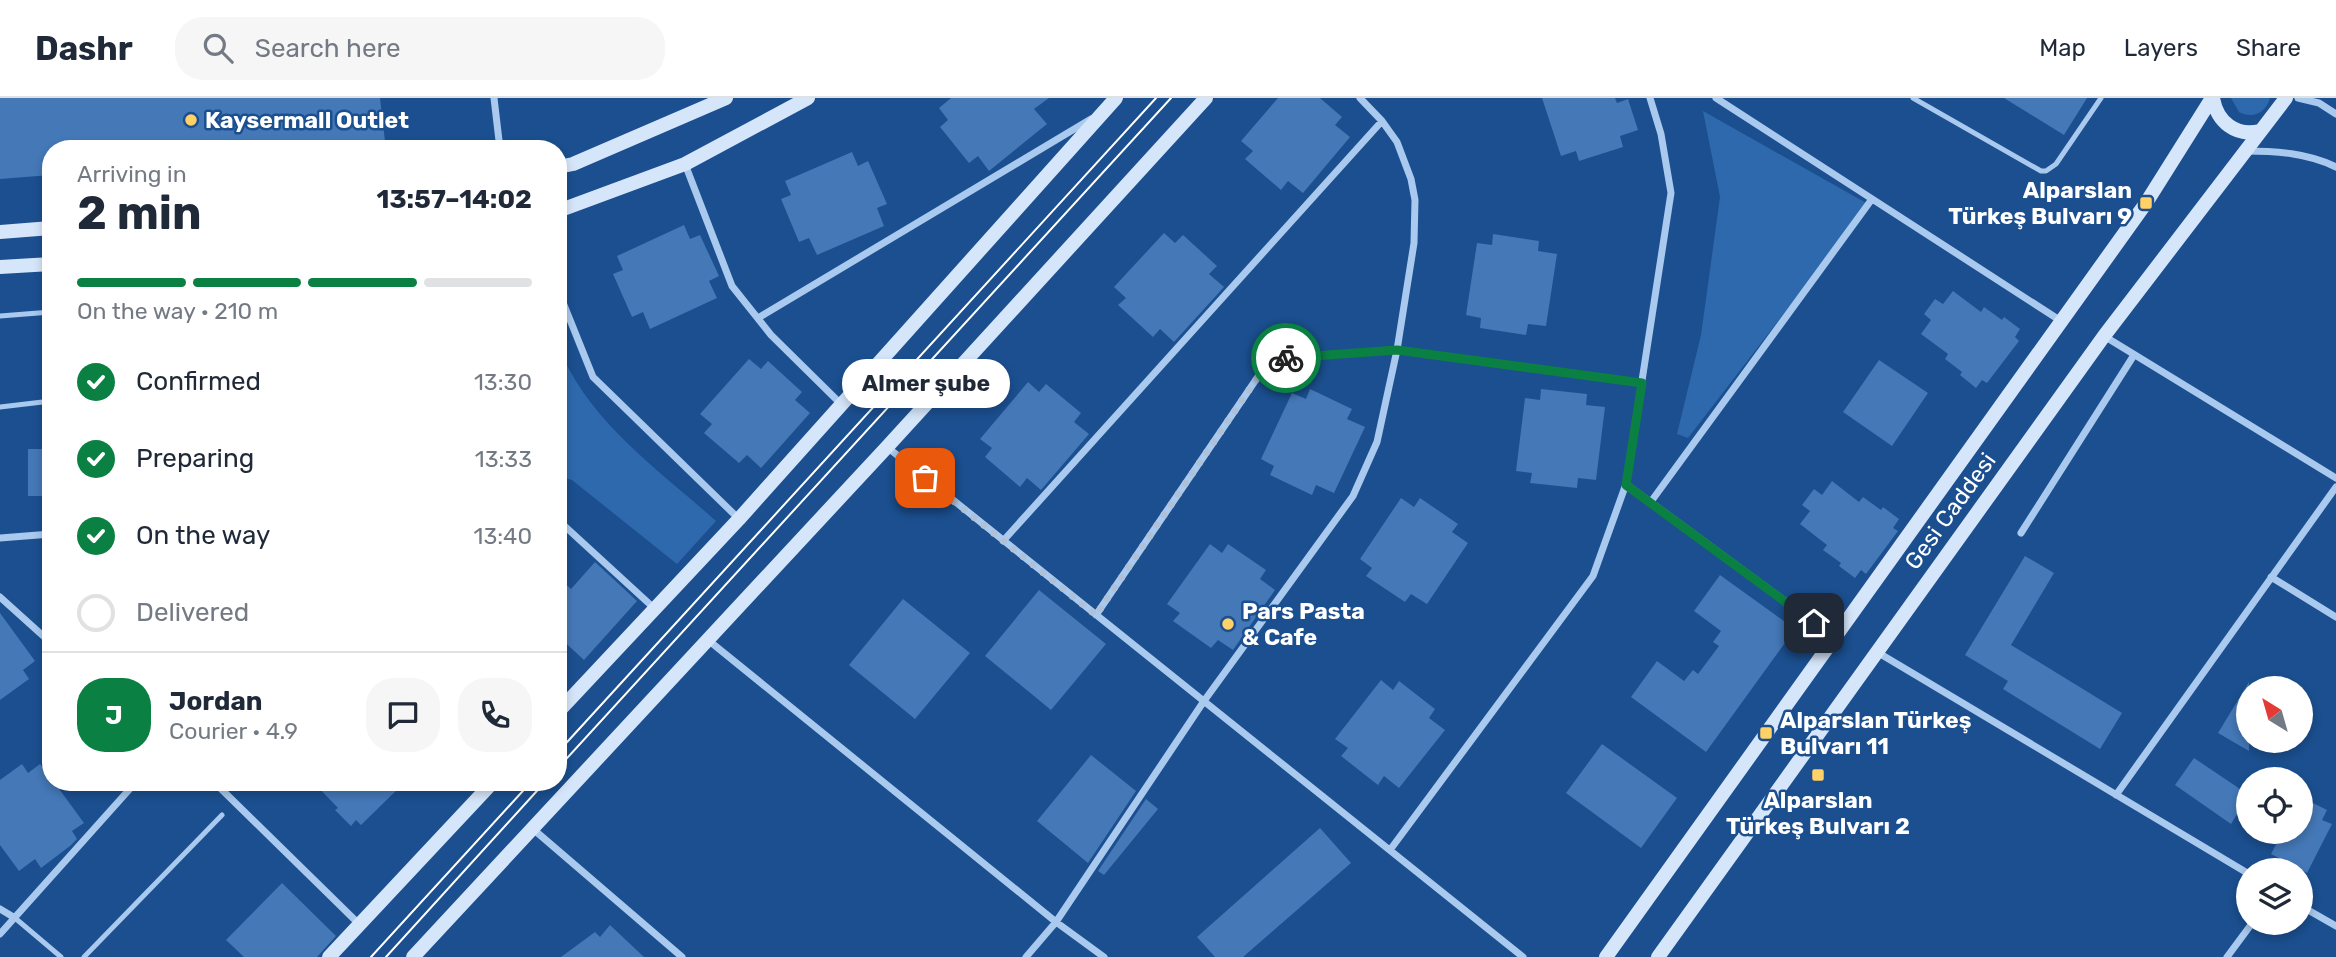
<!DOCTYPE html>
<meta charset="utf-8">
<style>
:root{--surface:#fff;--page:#f6f6f7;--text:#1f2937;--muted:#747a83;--line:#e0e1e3;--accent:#0b8043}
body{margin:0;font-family:Rubik,sans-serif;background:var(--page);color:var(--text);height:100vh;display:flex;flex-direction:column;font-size:26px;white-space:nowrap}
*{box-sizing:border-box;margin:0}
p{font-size:23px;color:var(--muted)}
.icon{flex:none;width:38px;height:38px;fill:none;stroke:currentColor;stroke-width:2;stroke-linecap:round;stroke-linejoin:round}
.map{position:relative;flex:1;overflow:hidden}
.drawer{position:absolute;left:42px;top:42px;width:525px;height:651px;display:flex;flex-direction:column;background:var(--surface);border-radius:28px;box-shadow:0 4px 10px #0003}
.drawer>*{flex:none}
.needle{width:46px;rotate:323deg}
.fabs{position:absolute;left:2236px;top:578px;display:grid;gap:14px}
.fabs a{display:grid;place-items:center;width:77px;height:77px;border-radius:50%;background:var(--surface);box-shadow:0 4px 10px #0003;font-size:35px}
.pin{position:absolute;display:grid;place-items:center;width:60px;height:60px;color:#fff;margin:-30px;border-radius:14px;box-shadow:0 4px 10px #0006}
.courier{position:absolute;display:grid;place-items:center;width:70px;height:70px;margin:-35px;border:5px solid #0b8043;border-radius:50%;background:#fff;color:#222;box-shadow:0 2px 9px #0007}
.bubble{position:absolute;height:49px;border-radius:24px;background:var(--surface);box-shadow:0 4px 10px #0003;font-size:23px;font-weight:700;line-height:49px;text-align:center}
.head em{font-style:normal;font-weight:700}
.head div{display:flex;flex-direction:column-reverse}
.head{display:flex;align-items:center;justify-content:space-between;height:119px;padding:0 35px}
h1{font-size:46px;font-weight:700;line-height:52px}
.bar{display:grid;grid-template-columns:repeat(4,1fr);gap:10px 7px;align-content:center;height:84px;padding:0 35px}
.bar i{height:9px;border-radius:5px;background:var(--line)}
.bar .current{background:var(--accent)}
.bar p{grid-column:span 4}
.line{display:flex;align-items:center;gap:18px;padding:0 35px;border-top:2px solid var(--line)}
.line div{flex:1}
.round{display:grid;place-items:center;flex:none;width:74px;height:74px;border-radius:28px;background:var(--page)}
ol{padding:0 35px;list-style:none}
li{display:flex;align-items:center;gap:21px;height:77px}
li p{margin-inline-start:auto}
li .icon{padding:7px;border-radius:50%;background:var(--accent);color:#fff;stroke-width:4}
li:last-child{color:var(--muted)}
li i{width:38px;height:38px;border:4px solid var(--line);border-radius:50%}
header{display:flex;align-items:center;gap:42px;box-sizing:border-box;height:98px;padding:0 35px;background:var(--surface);border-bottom:2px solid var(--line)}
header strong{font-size:33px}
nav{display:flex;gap:38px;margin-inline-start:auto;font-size:24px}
.search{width:490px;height:63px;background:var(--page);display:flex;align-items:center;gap:18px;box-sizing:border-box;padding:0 24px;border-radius:28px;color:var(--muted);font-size:26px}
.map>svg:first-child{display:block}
</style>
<header>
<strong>Dashr</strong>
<div class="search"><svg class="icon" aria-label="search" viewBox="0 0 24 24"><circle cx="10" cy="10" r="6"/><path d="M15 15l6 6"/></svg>Search here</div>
<nav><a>Map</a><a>Layers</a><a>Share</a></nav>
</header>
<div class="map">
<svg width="2336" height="859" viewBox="0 0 2336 859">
<rect width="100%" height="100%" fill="#1b4f8f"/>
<path fill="#2e69ad" d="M2231 0H2270C2266 15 2253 21 2239 14Z
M1703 13 1868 106 1688 340 1677 336 1701 237 1720 99Z
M558 246C584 320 659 372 716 423L677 466 572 382 558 378Z"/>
<path fill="#4478b7" d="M0 0H380L385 43 310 51H51V77L0 81Z
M951 0H1049L1034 11 1047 26 989 73 978 58 969 65 940 29 948 22 939 10Z
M1278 0H1320L1342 19 1335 27 1350 39 1303 95 1288 83 1281 92 1245 61 1253 53 1241 43Z
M1542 0H1615L1617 5 1628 1 1638 32 1620 38 1623 49 1579 63 1576 53 1561 58Z
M2004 0H2087L2064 37Z
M852 54 858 68 868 63 887 106 877 110 884 128 817 157 809 140 799 144 781 101 791 97 785 83Z
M684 127 690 141 700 137 719 178 709 183 717 200 650 231 643 214 632 219 613 176 623 172 617 158Z
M1164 135 1175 145 1183 137 1217 168 1209 176 1224 189 1174 244 1160 231 1153 239 1118 207 1126 200 1114 189Z
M1493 136 1539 143 1538 153 1557 156 1546 228 1528 226 1526 237 1480 230 1481 220 1466 217 1477 145 1492 147Z
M1953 193 1981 214 1984 209 2002 222 2004 219 2020 231 2015 239 2019 243 1987 285 1982 282 1976 290 1960 277 1962 274 1945 261 1948 256 1921 236 1931 222 1924 216 1935 201 1943 206Z
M749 261 761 271 768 263 802 294 795 302 810 315 761 370 747 357 739 365 704 335 712 326 700 316Z
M1879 262 1928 295 1892 348 1843 314Z
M1028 284 1039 294 1046 286 1081 315 1074 324 1089 336 1041 392 1027 380 1020 389 985 359 992 350 980 341Z
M1310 291 1352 311 1347 321 1365 329 1334 395 1316 387 1312 397 1270 377 1274 368 1261 361 1292 295 1306 301Z
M1541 291 1587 296 1586 307 1605 309 1596 382 1578 380 1577 390 1530 385 1532 375 1516 373 1525 300 1540 302Z
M28 351H51V398H28Z
M1832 383 1859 404 1863 399 1881 412 1883 409 1899 421 1893 430 1898 433 1866 476 1861 472 1855 480 1839 468 1841 465 1823 452 1827 447 1800 426 1810 413 1802 407 1814 391 1822 397Z
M1401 400 1414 409 1420 400 1458 426 1452 434 1468 445 1427 506 1411 496 1405 504 1366 478 1372 470 1360 461Z
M1210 446 1222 455 1228 446 1266 472 1260 481 1275 492 1233 552 1218 542 1211 550 1173 523 1180 515 1167 506Z
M2025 458 2054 475 2011 547 2122 615 2100 651 2003 591 2008 583 1965 557Z
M595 464 637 503 584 562 558 538V479L571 491Z
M1720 477 1795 531 1706 654 1631 599 1657 563 1684 583 1693 572 1698 576 1719 548 1713 544 1721 533 1694 513Z
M1039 492 1106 546 1051 612 985 558Z
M903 501 970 555 915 621 849 567Z
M0 515 35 563 23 572 29 581 0 602Z
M1381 582 1393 592 1399 583 1435 611 1429 620 1445 632 1399 690 1384 678 1378 687 1341 658 1348 650 1335 641Z
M2249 584V653L2218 635Z
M1602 646 1677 700 1641 750 1566 695Z
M1091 657 1136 693 1088 765 1037 723Z
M2194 660 2249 697 2231 726 2175 687Z
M22 666 28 675 40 666 51 679V684H54L84 725 72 733 77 741 70 748 41 770 35 761 19 773 0 747V682Z
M313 684H405L361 727 356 722 351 728 335 712 338 710Z
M2301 699 2327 712 2322 722 2332 726 2307 775 2271 756 2283 733H2301Z
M1146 701 1158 711 1104 777 1098 773Z
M1320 730 1351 765 1243 859H1215L1197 839Z
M282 785 336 838 317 859H244L226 842Z
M610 827 644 859H561L595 834 600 839Z"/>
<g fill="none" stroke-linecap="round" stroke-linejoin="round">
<path stroke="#a9c9ee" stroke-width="5" d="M1913 0 2041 73H2046L2056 66 2101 0
M0 218 51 214
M0 309 51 303
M15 820 61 859
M84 859 222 717"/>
<path stroke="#a9c9ee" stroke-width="7" d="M494 0 500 51
M1716 0 2061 223
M2298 0 2319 5 2336 16
M2245 53C2276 53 2308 55 2336 69
M685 66 732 188 771 237 841 306
M558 192 593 279 739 421
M758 220 1091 21
M2104 238 2336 380
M887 349 1523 859
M1626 386 1834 539
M1650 405 1872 101
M558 422 655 511
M2021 435 2134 257
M0 440 51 436
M1003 443 1382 23
M2271 479 2336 519
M0 499 51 545
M1096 517 1270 261 1397 252 1642 285
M708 542 1056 824 1104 859
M1877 554 2249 776
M214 684 359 826
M2116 697 2336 389
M533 731 682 859
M1390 752 1593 478 1626 386 1671 95 1661 36 1650 0
M2301 808 2336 828
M0 811 15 820
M0 836 136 684
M1026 859 1056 824 1204 603 1353 398 1377 344 1397 252 1414 145 1415 102 1411 81 1397 44 1382 23 1360 0
M2227 859 2253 824"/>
<path stroke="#d6e6fa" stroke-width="14" d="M2213 0C2217 24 2236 39 2260 33
M558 69 573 66 726 0
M558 113 685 66 808 0
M0 134 51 130
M0 169 51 166
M558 614 739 421 1116 0
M329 859 493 684
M413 859 887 349 1206 0
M1606 859 2146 105 2212 0
M1658 859 2104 238 2286 0"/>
<path stroke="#fff" stroke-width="2" d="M558 654 1156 0
M558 670 1171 0
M371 859 531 684
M386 859 545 684"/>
</g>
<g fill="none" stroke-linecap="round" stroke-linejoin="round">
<path stroke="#afc1d8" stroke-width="7" stroke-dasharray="0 12.6" d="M925 380 1096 517 1270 261 1286 260"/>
<path stroke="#0b8043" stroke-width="9" d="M1286 260 1397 252 1642 285 1626 387 1814 525"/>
</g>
<g fill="#ffd166" stroke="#1b4f8f" stroke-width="2.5">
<circle cx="191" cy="22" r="7"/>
<rect x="2139" y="98" width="14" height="14" rx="3.5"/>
<circle cx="1228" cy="526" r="7"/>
<rect x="1759" y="628" width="14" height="14" rx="3.5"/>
<rect x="1811" y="670" width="14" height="14" rx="3.5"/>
</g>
<g text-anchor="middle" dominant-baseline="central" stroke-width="5" stroke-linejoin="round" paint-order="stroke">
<g font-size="23" font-weight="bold" fill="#fff" stroke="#1b4f8f" text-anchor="start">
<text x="205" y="22">Kaysermall Outlet</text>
<text x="2132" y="92" text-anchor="end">Alparslan<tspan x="2132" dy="26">Türkeş Bulvarı 9</tspan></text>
<text x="1242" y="513">Pars Pasta<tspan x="1242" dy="26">&amp; Cafe</tspan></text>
<text x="1780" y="622">Alparslan Türkeş<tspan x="1780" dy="26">Bulvarı 11</tspan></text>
<text x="1818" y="702" text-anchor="middle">Alparslan<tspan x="1818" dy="26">Türkeş Bulvarı 2</tspan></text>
</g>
<g font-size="23" fill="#fff" stroke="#1b4f8f">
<text transform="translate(1950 413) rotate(-54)">Gesi Caddesi</text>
</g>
</g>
</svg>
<div class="fabs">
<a><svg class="needle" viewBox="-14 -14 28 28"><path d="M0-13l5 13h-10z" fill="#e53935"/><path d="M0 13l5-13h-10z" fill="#747a83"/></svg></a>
<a><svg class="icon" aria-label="locate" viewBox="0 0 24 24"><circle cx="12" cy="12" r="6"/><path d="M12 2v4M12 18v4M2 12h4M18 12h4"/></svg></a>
<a><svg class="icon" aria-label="layers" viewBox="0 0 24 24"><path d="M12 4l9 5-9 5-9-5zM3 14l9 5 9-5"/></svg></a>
</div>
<div class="pin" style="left:925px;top:380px;background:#ea580c"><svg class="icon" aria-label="bag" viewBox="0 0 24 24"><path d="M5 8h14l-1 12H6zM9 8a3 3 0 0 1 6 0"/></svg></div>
<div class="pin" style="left:1814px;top:525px;background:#1f2937"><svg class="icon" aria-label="home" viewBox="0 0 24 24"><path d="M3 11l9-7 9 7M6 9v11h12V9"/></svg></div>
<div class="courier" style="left:1286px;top:260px"><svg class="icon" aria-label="bike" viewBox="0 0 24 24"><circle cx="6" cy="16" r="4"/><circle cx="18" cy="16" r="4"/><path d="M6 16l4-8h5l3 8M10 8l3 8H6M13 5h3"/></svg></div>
<div class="bubble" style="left:842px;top:261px;width:168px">Almer şube</div>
<section class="drawer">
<div class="head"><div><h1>2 min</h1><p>Arriving in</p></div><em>13:57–14:02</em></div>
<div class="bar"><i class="current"></i><i class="current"></i><i class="current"></i><i></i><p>On the way · 210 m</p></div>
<ol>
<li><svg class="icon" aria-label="check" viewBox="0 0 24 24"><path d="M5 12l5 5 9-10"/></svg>Confirmed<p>13:30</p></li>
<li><svg class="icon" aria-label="check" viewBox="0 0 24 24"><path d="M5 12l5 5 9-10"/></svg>Preparing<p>13:33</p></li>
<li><svg class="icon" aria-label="check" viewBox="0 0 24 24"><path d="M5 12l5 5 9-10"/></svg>On the way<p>13:40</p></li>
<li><i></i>Delivered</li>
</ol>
<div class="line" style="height:126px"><b class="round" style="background:var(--accent);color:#fff">J</b><div><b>Jordan</b><p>Courier · 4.9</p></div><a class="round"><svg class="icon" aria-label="chat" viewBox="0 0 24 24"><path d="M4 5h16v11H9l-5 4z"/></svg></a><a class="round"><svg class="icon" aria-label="phone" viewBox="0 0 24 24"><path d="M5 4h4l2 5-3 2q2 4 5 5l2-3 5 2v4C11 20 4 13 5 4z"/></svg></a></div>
</section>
</div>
